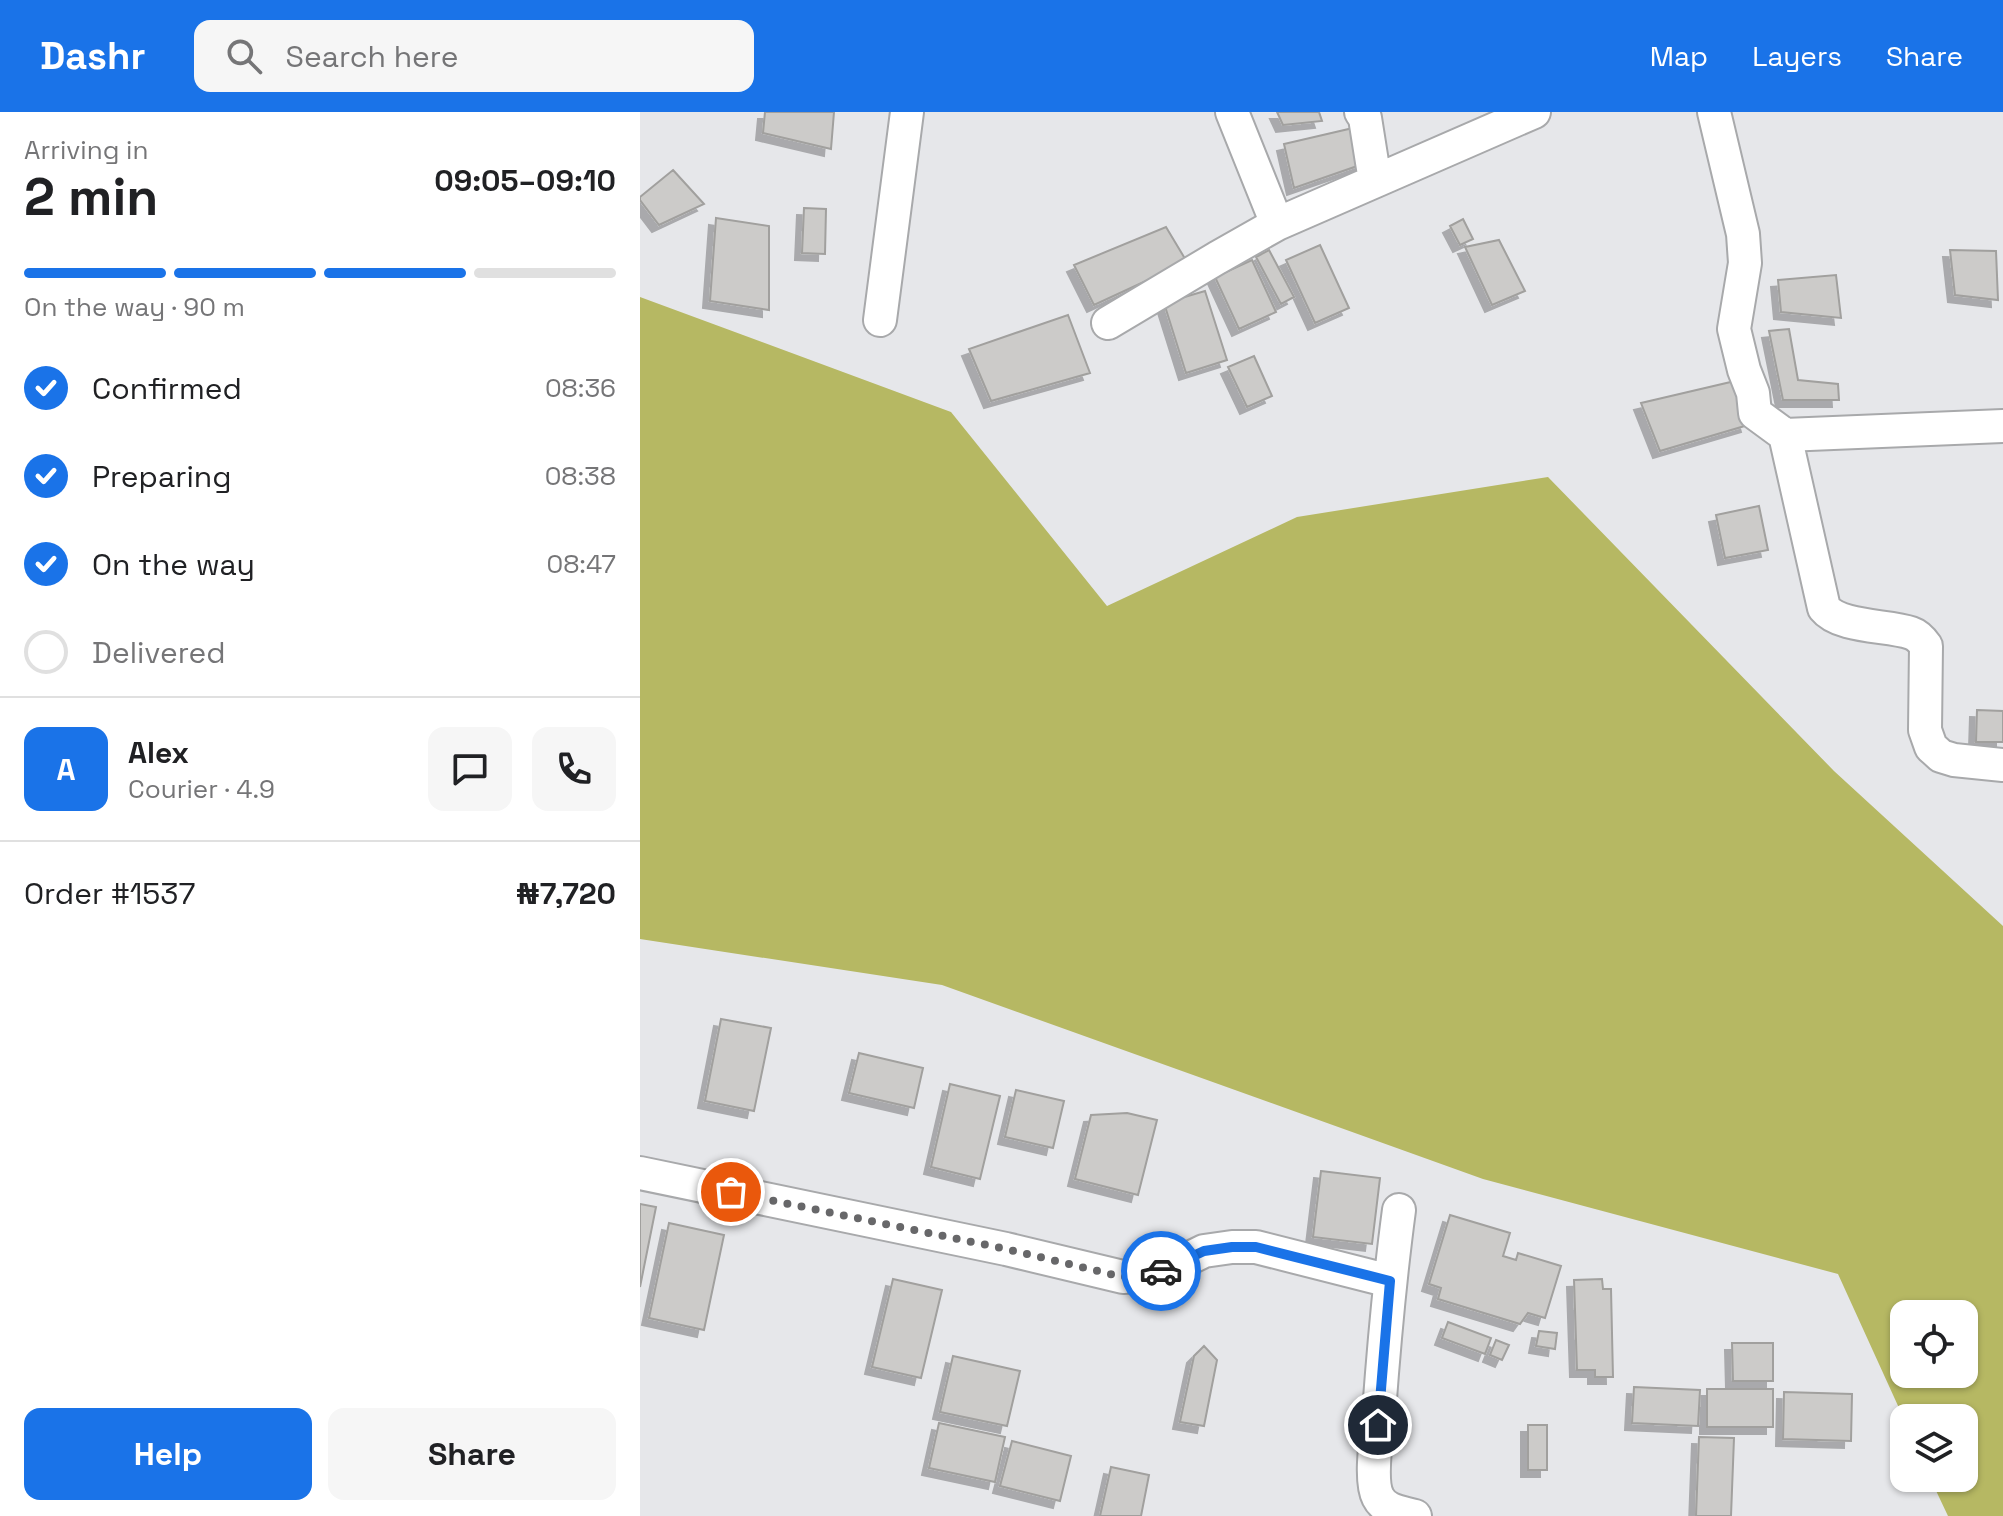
<!DOCTYPE html>
<meta charset="utf-8">
<style>
:root{--surface:#fff;--page:#f6f6f6;--text:#202124;--muted:#757577;--line:#e0e0e0;--accent:#1a73e8}
body{margin:0;font-family:"Space Grotesk",sans-serif;background:var(--page);color:var(--text);height:100vh;display:flex;flex-direction:column;font-size:30px;white-space:nowrap}
*{box-sizing:border-box;margin:0}
p{font-size:26px;color:var(--muted)}
.icon{flex:none;width:44px;height:44px;fill:none;stroke:currentColor;stroke-width:2;stroke-linecap:round;stroke-linejoin:round}
.map{position:relative;flex:1;overflow:hidden}
.details{display:flex;flex-direction:column;background:var(--surface);width:640px}
.details>*{flex:none}
.buttons{position:absolute;left:1250px;top:1188px;display:grid;gap:16px}
.buttons a{display:grid;place-items:center;width:88px;height:88px;border-radius:16px;background:var(--surface);box-shadow:0 2px 6px #0004;font-size:40px}
.pin{position:absolute;display:grid;place-items:center;width:68px;height:68px;color:#fff;margin:-34px;border:4px solid #fff;border-radius:50%;box-shadow:0 2px 8px #0007}
.courier{position:absolute;display:grid;place-items:center;width:80px;height:80px;margin:-40px;border:6px solid #1a73e8;border-radius:50%;background:#fff;color:#222;box-shadow:0 2px 10px #0007}
.overview em{font-style:normal;font-weight:700}
.overview div{display:flex;flex-direction:column-reverse}
.overview{display:flex;align-items:center;justify-content:space-between;height:136px;padding:0 24px}
h1{font-size:52px;font-weight:700;line-height:60px}
.bar{display:grid;grid-template-columns:repeat(4,1fr);gap:12px 8px;align-content:center;height:96px;padding:0 24px}
.bar i{height:10px;border-radius:6px;background:var(--line)}
.bar .on{background:var(--accent)}
.bar p{grid-column:span 4}
.line{display:flex;align-items:center;gap:20px;padding:0 24px;border-top:2px solid var(--line)}
.line div{flex:1}
.round{display:grid;place-items:center;flex:none;width:84px;height:84px;border-radius:16px;background:var(--page)}
ol{padding:0 24px;list-style:none}
li{display:flex;align-items:center;gap:24px;height:88px}
li p{margin-inline-start:auto}
li .icon{padding:8px;border-radius:50%;background:var(--accent);color:#fff;stroke-width:4}
li:last-child{color:var(--muted)}
li i{width:44px;height:44px;border:4px solid var(--line);border-radius:50%}
.button{display:flex;gap:16px;margin-top:auto;padding:16px 24px}
.button a{flex:1;height:92px;border-radius:16px;background:var(--accent);color:#fff;font-size:32px;font-weight:700;line-height:92px;text-align:center}
.button a+a{background:var(--page);color:var(--text)}
header{display:flex;align-items:center;gap:48px;box-sizing:border-box;height:112px;padding:0 40px;background:var(--accent);color:#fff}
header strong{font-size:38px}
nav{display:flex;gap:44px;margin-inline-start:auto;font-size:28px}
.search{width:560px;height:72px;background:var(--page);display:flex;align-items:center;gap:20px;box-sizing:border-box;padding:0 28px;border-radius:16px;color:var(--muted);font-size:30px}
main{display:flex;flex:1;min-height:0}
.map>svg:first-child{display:block}
</style>
<header>
<strong>Dashr</strong>
<div class="search"><svg class="icon" aria-label="search" viewBox="0 0 24 24"><circle cx="10" cy="10" r="6"/><path d="M15 15l6 6"/></svg>Search here</div>
<nav><a>Map</a><a>Layers</a><a>Share</a></nav>
</header>
<main>
<section class="details">
<div class="overview"><div><h1>2 min</h1><p>Arriving in</p></div><em>09:05–09:10</em></div>
<div class="bar"><i class="on"></i><i class="on"></i><i class="on"></i><i></i><p>On the way · 90 m</p></div>
<ol>
<li><svg class="icon" aria-label="check" viewBox="0 0 24 24"><path d="M5 12l5 5 9-10"/></svg>Confirmed<p>08:36</p></li>
<li><svg class="icon" aria-label="check" viewBox="0 0 24 24"><path d="M5 12l5 5 9-10"/></svg>Preparing<p>08:38</p></li>
<li><svg class="icon" aria-label="check" viewBox="0 0 24 24"><path d="M5 12l5 5 9-10"/></svg>On the way<p>08:47</p></li>
<li><i></i>Delivered</li>
</ol>
<div class="line" style="height:144px"><b class="round" style="background:var(--accent);color:#fff">A</b><div><b>Alex</b><p>Courier · 4.9</p></div><a class="round"><svg class="icon" aria-label="chat" viewBox="0 0 24 24"><path d="M4 5h16v11H9l-5 4z"/></svg></a><a class="round"><svg class="icon" aria-label="phone" viewBox="0 0 24 24"><path d="M5 4h4l2 5-3 2q2 4 5 5l2-3 5 2v4C11 20 4 13 5 4z"/></svg></a></div>
<div class="line" style="height:104px"><div>Order #1537</div><b>₦7,720</b></div>
<div class="button"><a>Help</a><a>Share</a></div>
</section>
<div class="map">
<svg width="1363" height="1404" viewBox="0 0 1363 1404">
<defs>
<filter id="shadow"><feDropShadow dx="-7" dy="7" stdDeviation="0" flood-color="#0004"/></filter>
</defs>
<rect width="100%" height="100%" fill="#e6e7ea"/>
<path fill="#b6b863" fill-rule="evenodd" d="M0 185 311 300 467 494 657 405 908 365 1194 659 1363 814V1404H1308L1290 1366H1324V1306L1264 1307 1198 1162 843 1067 302 873 0 827ZM1264 1202H1324V1262H1264Z"/>
<path fill="#cccbc9" stroke="#a1a09e" stroke-width="2" filter="url(#shadow)" d="M125 0H194L191 37 123 21Z
M637 0H679L682 9 643 13Z
M713 16 723 52 654 76 644 32Z
M33 58 64 92 19 113 0 88V85Z
M164 96 186 97 185 142 162 141Z
M76 106 129 114V198L70 189Z
M823 107 833 127 820 133 810 114Z
M526 115 547 150 454 193 434 153Z
M859 128 885 179 852 193 825 135Z
M680 133 709 196 675 211 646 148Z
M629 138 654 185 641 192 616 145Z
M1310 138 1356 139 1358 188 1315 183Z
M612 148 636 200 599 217 575 165Z
M1196 163 1201 206 1141 200 1138 168Z
M565 179 587 248 546 261 524 191Z
M428 203 450 261 351 289 329 237Z
M1149 217 1158 268 1198 272 1199 288H1143L1129 219Z
M614 244 632 284 607 295 588 255Z
M1095 269 1108 313 1020 339 1001 291Z
M1119 394 1128 438 1085 446 1076 403Z
M1337 598 1363 599V630H1336Z
M81 907 131 916 114 999 65 989Z
M219 941 283 956 274 996 209 981Z
M310 972 360 984 340 1067 291 1055Z
M376 978 424 989 413 1036 365 1025Z
M487 1001 517 1008 498 1083 435 1067 451 1003Z
M681 1059 740 1066 732 1132 673 1125Z
M0 1092 16 1095 0 1175Z
M810 1103 870 1121 863 1144 876 1148 878 1141 921 1154 905 1206 888 1201 880 1212 798 1187 801 1176 789 1172Z
M29 1111 84 1123 64 1218 9 1206Z
M253 1167 302 1178 281 1266 232 1255Z
M962 1167 963 1177H971L973 1265H955V1258H937L934 1168Z
M808 1210 851 1226 845 1242 802 1226Z
M899 1219 917 1221 915 1237 896 1234Z
M856 1228 869 1233 862 1248 850 1243Z
M1092 1231H1133V1269H1093Z
M564 1234 577 1248 564 1314 540 1310 554 1244Z
M313 1244 380 1259 367 1314 300 1300Z
M994 1275 1060 1278 1058 1314 992 1311Z
M1067 1277H1133V1315H1067Z
M1144 1280 1212 1282 1211 1329 1143 1327Z
M299 1311 365 1325 355 1370 289 1356Z
M888 1313H907V1358H888Z
M1059 1325 1094 1326 1091 1404H1056Z
M372 1329 431 1344 420 1389 360 1374Z
M471 1355 509 1363 501 1404H460Z"/>
<g fill="none" stroke-linecap="round" stroke-linejoin="round">
<defs>
<path id="minor" d="M592 0 637 112 894 0
M721 0 725 6 735 69
M1074 0 1103 122 1105 151 1094 217 1104 258 1113 281 1115 301 1145 323 1363 314
M240 208 267 0
M468 211 577 146 637 112
M1145 323 1184 496C1200 516 1248 513 1271 521 1277 523 1282 528 1286 534L1285 618 1291 635 1301 644 1314 648 1363 653
M0 1061 366 1137 483 1165 515 1163 564 1139 592 1135H616L750 1169
M759 1098C750 1165 744 1232 739 1300 737 1320 729 1368 738 1385 745 1399 761 1400 775 1404"/>
</defs>
<use href="#minor" stroke="#a8a9ab" stroke-width="36"/>
<use href="#minor" stroke="#fff" stroke-width="32"/>
</g>
<g fill="none" stroke-linecap="round" stroke-linejoin="round">
<path stroke="#676769" stroke-width="8" stroke-dasharray="0 14.4" d="M91 1080 366 1137 483 1165 515 1163 521 1159"/>
<path stroke="#1a73e8" stroke-width="10" d="M521 1159 564 1139 592 1135H616L750 1169 738 1313"/>
</g>
</svg>
<div class="buttons">
<a><svg class="icon" aria-label="locate" viewBox="0 0 24 24"><circle cx="12" cy="12" r="6"/><path d="M12 2v4M12 18v4M2 12h4M18 12h4"/></svg></a>
<a><svg class="icon" aria-label="layers" viewBox="0 0 24 24"><path d="M12 4l9 5-9 5-9-5zM3 14l9 5 9-5"/></svg></a>
</div>
<div class="pin" style="left:91px;top:1080px;background:#ea580c"><svg class="icon" aria-label="bag" viewBox="0 0 24 24"><path d="M5 8h14l-1 12H6zM9 8a3 3 0 0 1 6 0"/></svg></div>
<div class="pin" style="left:738px;top:1313px;background:#1f2937"><svg class="icon" aria-label="home" viewBox="0 0 24 24"><path d="M3 11l9-7 9 7M6 9v11h12V9"/></svg></div>
<div class="courier" style="left:521px;top:1159px"><svg class="icon" aria-label="car" viewBox="0 0 24 24"><path d="M5 17H2v-5l4-1 3-4h7l3 4 3 1v5h-3M9 17h6M6 11h13"/><circle cx="7" cy="17" r="2"/><circle cx="17" cy="17" r="2"/></svg></div>
</div>
</main>
